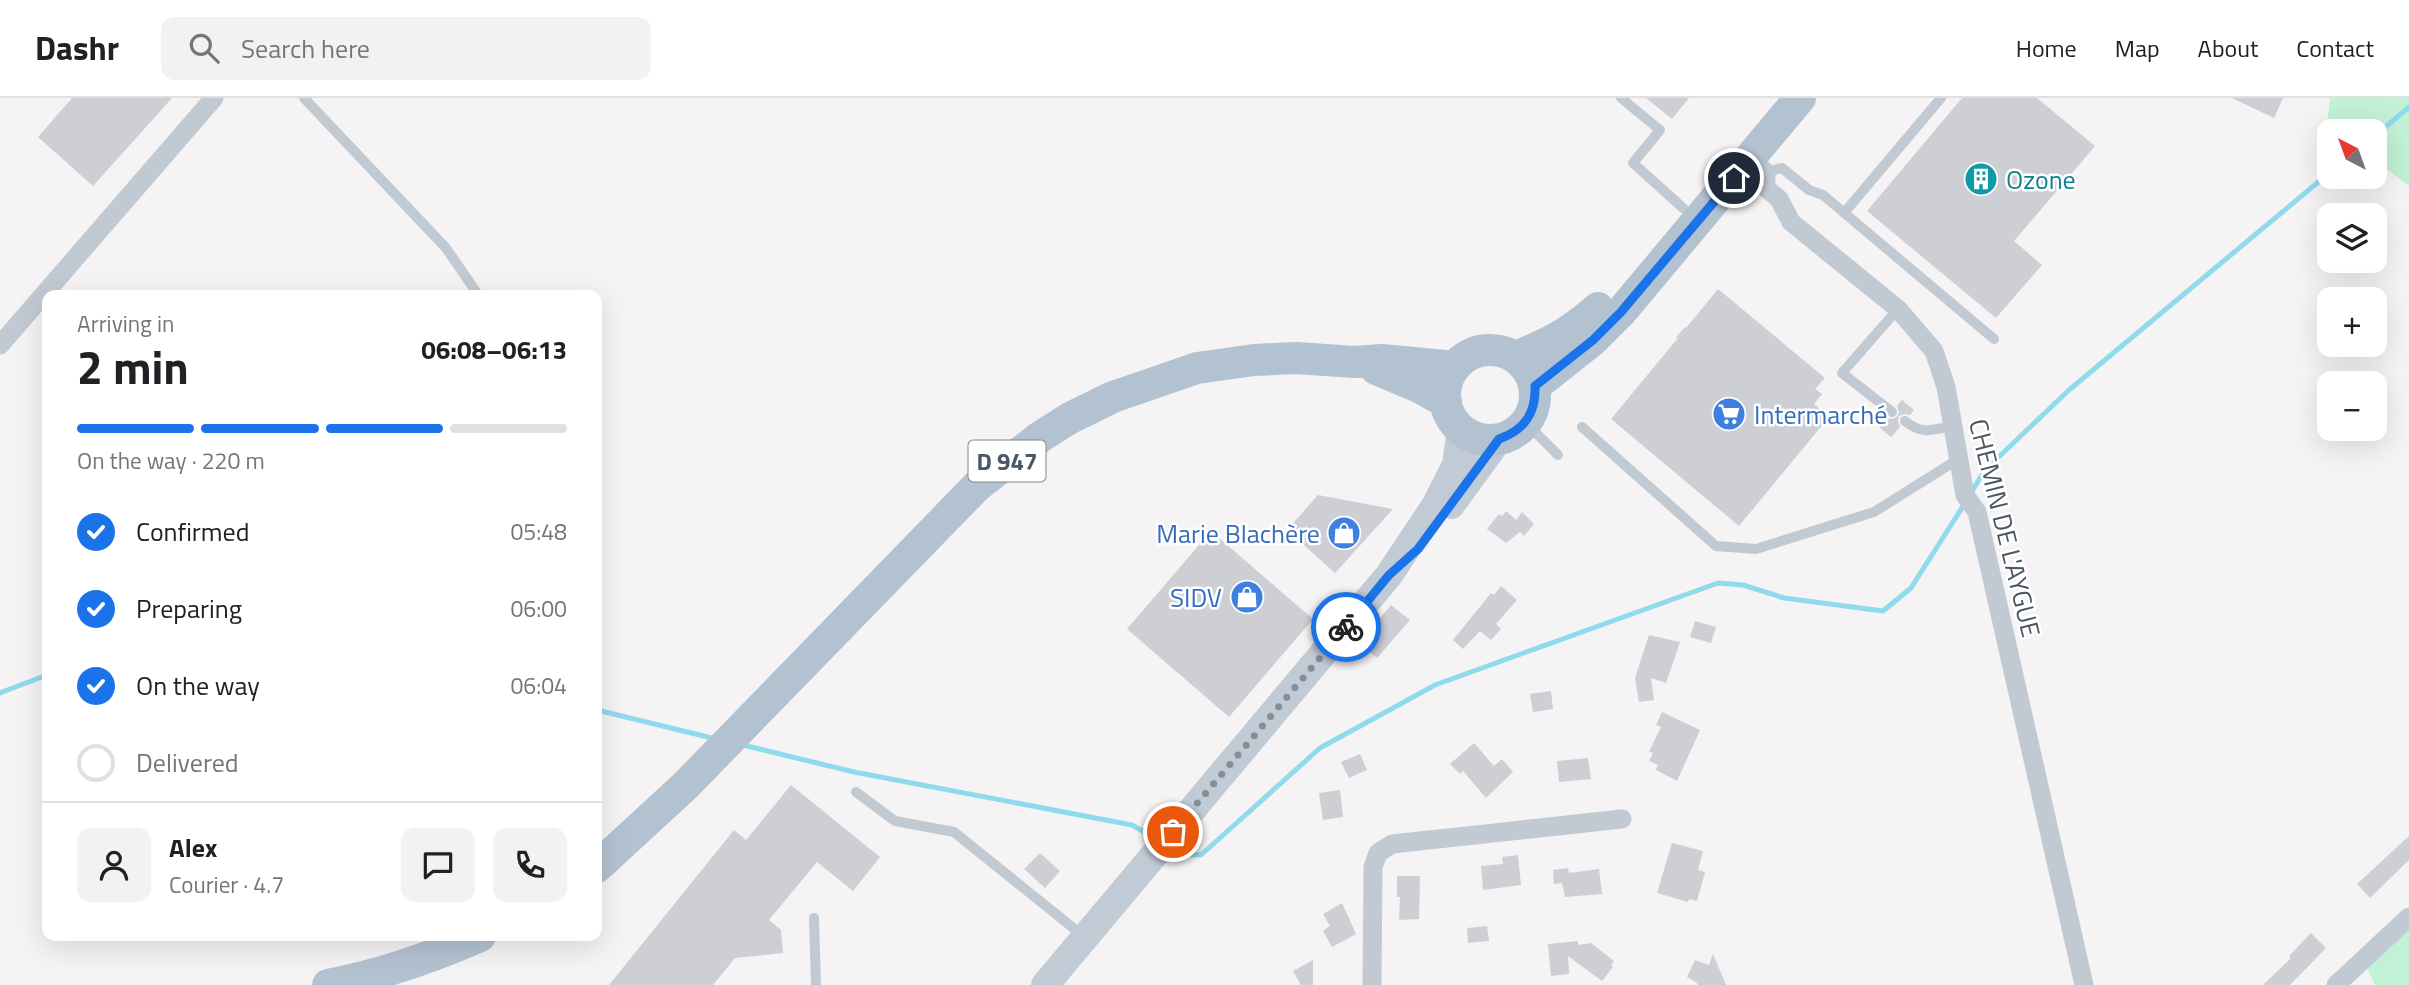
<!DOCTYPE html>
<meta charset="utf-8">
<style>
:root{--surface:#fff;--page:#f2f2f2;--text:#202124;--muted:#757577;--line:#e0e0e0;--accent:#1a73e8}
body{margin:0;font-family:"Titillium Web",sans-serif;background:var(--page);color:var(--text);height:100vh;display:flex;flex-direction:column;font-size:26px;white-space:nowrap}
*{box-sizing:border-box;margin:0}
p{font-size:23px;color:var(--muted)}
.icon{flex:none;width:38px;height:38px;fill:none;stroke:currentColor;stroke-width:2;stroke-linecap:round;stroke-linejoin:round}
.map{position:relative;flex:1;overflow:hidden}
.details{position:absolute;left:42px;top:192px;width:560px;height:651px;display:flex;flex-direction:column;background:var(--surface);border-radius:14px;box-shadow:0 7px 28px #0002}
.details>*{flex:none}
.needle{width:46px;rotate:319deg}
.controls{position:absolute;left:2317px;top:21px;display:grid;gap:14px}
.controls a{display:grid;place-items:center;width:70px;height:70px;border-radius:14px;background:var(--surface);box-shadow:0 7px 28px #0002;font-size:35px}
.pin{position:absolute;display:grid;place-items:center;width:60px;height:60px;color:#fff;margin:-30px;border:4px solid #fff;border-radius:50%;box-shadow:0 2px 7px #0007}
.courier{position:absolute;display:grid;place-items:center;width:70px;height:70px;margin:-35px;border:5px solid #1a73e8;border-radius:50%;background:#fff;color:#222;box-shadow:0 2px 9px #0007}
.headline em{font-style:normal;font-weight:700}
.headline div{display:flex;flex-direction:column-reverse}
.headline{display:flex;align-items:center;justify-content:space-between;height:119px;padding:0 35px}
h1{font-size:46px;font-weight:700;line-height:52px}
.bar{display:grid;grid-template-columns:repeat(4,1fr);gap:10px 7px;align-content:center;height:84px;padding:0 35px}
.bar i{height:9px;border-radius:5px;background:var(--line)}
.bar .on{background:var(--accent)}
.bar p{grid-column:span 4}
.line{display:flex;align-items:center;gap:18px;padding:0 35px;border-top:2px solid var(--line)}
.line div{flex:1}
.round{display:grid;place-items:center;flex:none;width:74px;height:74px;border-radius:14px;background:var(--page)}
ol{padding:0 35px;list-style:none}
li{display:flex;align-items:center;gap:21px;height:77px}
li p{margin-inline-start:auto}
li .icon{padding:7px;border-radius:50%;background:var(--accent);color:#fff;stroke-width:4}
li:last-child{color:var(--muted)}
li i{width:38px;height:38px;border:4px solid var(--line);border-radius:50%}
header{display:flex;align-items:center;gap:42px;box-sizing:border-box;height:98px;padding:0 35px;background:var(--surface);border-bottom:2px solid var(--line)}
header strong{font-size:33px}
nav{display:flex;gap:38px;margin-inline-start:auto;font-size:24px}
.search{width:490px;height:63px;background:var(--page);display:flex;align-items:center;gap:18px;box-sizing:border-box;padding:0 24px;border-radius:14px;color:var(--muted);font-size:26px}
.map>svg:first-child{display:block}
</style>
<header>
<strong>Dashr</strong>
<div class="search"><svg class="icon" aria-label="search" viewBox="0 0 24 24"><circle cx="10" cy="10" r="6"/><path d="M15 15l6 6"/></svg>Search here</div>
<nav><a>Home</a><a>Map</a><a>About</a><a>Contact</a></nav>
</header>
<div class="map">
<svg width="2409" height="887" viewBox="0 0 2409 887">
<rect width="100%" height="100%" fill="#f5f3f3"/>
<path fill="#c3f1d5" d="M2330 0H2409V88L2375 62V33H2336L2327 26Z
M2409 827V887H2375L2366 868Z"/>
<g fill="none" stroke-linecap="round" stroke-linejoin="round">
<path stroke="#90daee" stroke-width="5" d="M2375 38 2409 9
M1970 396 1985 372 2069 292 2329 75
M0 595 47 577
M597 612 716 641
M739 646 854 674 1132 727 1155 740
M1169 751 1175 756 1201 757 1320 650 1435 587 1718 485 1743 487 1784 500 1883 513 1911 490 1965 405"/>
</g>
<path fill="#cdcfd5" d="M72 0H172L93 88 38 39Z
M1646 0H1689L1672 21Z
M1962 0H2037L2095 48 2014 143 2042 167 1996 220 1867 113Z
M2232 0H2283L2274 20Z
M1718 191 1825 280 1815 291 1822 296 1814 306 1829 319 1739 428 1611 321 1678 240 1676 239 1685 229 1686 230Z
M1902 302 1914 312 1910 317 1905 316 1899 318 1898 323 1900 329 1891 339 1879 329 1887 320 1892 321 1897 319 1899 314 1897 308Z
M1318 397 1393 411 1335 475 1287 432Z
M1506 413 1516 422 1522 414 1534 426 1524 438 1520 434 1506 445 1487 431 1499 416 1502 418Z
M1211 433 1313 521 1229 619 1127 531Z
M1501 488 1517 502 1496 526 1501 531 1491 542 1480 533 1463 551 1453 542 1491 495 1494 497Z
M1391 507 1410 522 1377 560 1359 545Z
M1695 523 1716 529 1711 545 1690 539Z
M1649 537 1680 544 1666 585 1651 580 1654 602 1639 604 1635 580Z
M1551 593 1553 611 1533 614 1530 596Z
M1662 614 1700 632 1677 683 1656 672 1658 667 1649 663 1653 655 1649 654 1661 629 1656 627Z
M1474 645 1494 668 1502 661 1513 674 1486 700 1463 673 1460 676 1450 666Z
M1360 656 1367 672 1349 680 1341 664Z
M1588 660 1591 681 1559 684 1557 663Z
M791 687 880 759 853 793 817 764 769 822 781 832 783 855 735 860 713 887H609L734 732 746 742Z
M1340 692 1343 719 1323 722 1319 695Z
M2409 738V762L2370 800 2357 786Z
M1672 745 1703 753 1698 772 1705 774 1697 803 1689 801 1688 804 1657 795Z
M1040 755 1060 773 1045 790 1024 771Z
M1518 757 1521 787 1483 792 1481 768 1503 766 1502 759Z
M1568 770 1569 775 1599 771 1602 796 1565 799 1562 785 1554 786 1553 772Z
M1397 778H1420L1419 821 1399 822 1400 799H1397Z
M1342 805 1356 836 1332 849 1323 833 1330 828 1323 816Z
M1487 828 1489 843 1468 845 1467 830Z
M2311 835 2326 850 2290 887H2263L2291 860 2289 858Z
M1578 843V847L1591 845 1614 863 1611 867 1613 869 1602 883 1568 858 1569 876 1551 878 1548 846Z
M1713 856 1726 887H1698L1696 884 1687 879 1695 862 1709 867Z
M1313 862V887H1301L1293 873Z"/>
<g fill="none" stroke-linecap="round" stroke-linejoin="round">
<path stroke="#c1cad2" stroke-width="10" d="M304 0 446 150 479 198
M1621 0 1660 32 1633 65 1683 110
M1766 74 1782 70 1809 92 1823 97 1994 241
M1844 115 1941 0
M1892 314 1842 275 1898 211
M1905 323C1922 337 1932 332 1952 328
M1526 325 1558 357
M1582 329 1716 448 1756 451 1874 414 1957 362
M856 694 895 723 954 734 1082 837
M814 820 816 887"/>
<path stroke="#c1cad2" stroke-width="19" d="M1750 61 1766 74V90L1779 101 1791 124 1898 211 1934 253 1946 289 1965 397 1977 414 2084 887
M0 247 214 0
M1372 887 1373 769 1378 755 1392 746 1622 721
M2336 887 2409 819"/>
<path stroke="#c1cbd6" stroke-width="28" d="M1451 407 1499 341
M1045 887 1389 477 1435 408 1456 367 1461 331"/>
<path stroke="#b3c2d1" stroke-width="32" d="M1445 297a45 45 0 1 1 90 0a45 45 0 1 1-90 0Z
M1515 259C1551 245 1569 235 1598 210
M1376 271 1419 289 1446 304
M1535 288 1593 242 1621 214 1800 0
M597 769 686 687 977 388 1040 339 1070 320 1113 299 1197 270 1254 262 1296 260 1355 264 1382 262 1455 269
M328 887C381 877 430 860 480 838"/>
</g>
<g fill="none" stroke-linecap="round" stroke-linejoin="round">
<path stroke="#868d94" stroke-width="7" stroke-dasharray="0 12.6" d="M1173 734 1346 529"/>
<path stroke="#1a73e8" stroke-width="9" d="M1346 529 1389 477 1418 451 1499 341C1525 332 1536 315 1535 288L1593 242 1621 214 1734 80"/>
</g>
<defs>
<symbol id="building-disc" viewBox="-11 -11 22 22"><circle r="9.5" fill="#0f9aa8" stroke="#fff"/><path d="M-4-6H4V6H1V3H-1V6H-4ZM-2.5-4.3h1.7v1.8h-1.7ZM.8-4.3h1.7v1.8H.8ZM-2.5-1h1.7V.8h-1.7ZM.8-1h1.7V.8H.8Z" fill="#fff"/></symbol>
<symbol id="supermarket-disc" viewBox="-11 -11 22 22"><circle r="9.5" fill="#3f7fe0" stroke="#fff"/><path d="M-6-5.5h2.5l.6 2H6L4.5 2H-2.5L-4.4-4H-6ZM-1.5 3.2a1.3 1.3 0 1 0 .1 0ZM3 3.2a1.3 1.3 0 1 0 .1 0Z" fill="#fff"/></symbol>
<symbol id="shop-disc" viewBox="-11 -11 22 22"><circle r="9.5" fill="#3f7fe0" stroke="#fff"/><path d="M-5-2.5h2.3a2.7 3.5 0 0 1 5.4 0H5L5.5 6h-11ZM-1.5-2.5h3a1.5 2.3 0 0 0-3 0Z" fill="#fff"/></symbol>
</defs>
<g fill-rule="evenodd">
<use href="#building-disc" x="1962" y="62" width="38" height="38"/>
<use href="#supermarket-disc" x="1710" y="297" width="38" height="38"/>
<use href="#shop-disc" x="1325" y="416" width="38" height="38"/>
<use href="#shop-disc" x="1228" y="480" width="38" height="38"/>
</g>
<g text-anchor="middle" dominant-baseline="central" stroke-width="5" stroke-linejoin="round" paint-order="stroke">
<rect fill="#fff" stroke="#808990" stroke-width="2" x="968.5" y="342.5" width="77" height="41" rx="5"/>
<g font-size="24" font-weight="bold" fill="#4a5661">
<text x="1007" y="363">D 947</text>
</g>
<g font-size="26" fill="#0d838f" stroke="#fff" text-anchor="start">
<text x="2006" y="81">Ozone</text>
</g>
<g font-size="26" fill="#366cbe" stroke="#fff" text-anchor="end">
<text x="1754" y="316" text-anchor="start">Intermarché</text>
<text x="1320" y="435">Marie Blachère</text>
<text x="1222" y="499">SIDV</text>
</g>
<g font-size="26" fill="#4a5661" stroke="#fff">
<text transform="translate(2005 430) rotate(76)">CHEMIN DE L'AYGUE</text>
</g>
</g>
</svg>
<div class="controls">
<a><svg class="needle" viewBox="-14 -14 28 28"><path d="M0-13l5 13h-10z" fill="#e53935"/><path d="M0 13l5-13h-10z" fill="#757577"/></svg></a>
<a><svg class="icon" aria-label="layers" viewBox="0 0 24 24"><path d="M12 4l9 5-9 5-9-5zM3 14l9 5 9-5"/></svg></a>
<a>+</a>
<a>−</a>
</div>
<div class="pin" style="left:1173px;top:734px;background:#ea580c"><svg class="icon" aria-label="bag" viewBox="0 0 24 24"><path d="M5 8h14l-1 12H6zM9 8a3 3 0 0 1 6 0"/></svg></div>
<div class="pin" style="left:1734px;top:80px;background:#1f2937"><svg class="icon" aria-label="home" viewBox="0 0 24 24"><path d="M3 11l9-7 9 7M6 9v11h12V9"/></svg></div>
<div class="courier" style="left:1346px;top:529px"><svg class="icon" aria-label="bike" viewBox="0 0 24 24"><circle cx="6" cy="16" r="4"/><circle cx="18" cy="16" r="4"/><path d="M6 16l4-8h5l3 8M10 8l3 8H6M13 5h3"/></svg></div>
<section class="details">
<div class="headline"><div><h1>2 min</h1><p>Arriving in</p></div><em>06:08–06:13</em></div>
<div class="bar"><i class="on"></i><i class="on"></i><i class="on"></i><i></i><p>On the way · 220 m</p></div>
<ol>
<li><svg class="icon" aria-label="check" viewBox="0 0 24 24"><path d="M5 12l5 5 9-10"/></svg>Confirmed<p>05:48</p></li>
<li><svg class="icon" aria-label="check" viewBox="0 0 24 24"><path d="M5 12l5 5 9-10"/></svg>Preparing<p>06:00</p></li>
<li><svg class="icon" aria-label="check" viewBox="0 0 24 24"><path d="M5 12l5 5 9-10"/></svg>On the way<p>06:04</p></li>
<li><i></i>Delivered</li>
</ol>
<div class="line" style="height:126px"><a class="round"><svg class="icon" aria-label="person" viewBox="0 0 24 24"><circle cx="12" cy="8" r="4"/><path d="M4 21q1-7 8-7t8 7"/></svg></a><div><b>Alex</b><p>Courier · 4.7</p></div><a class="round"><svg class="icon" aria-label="chat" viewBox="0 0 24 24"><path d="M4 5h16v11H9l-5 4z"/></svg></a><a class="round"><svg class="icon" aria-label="phone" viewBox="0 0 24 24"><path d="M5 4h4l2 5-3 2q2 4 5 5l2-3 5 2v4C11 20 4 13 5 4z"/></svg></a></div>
</section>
</div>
